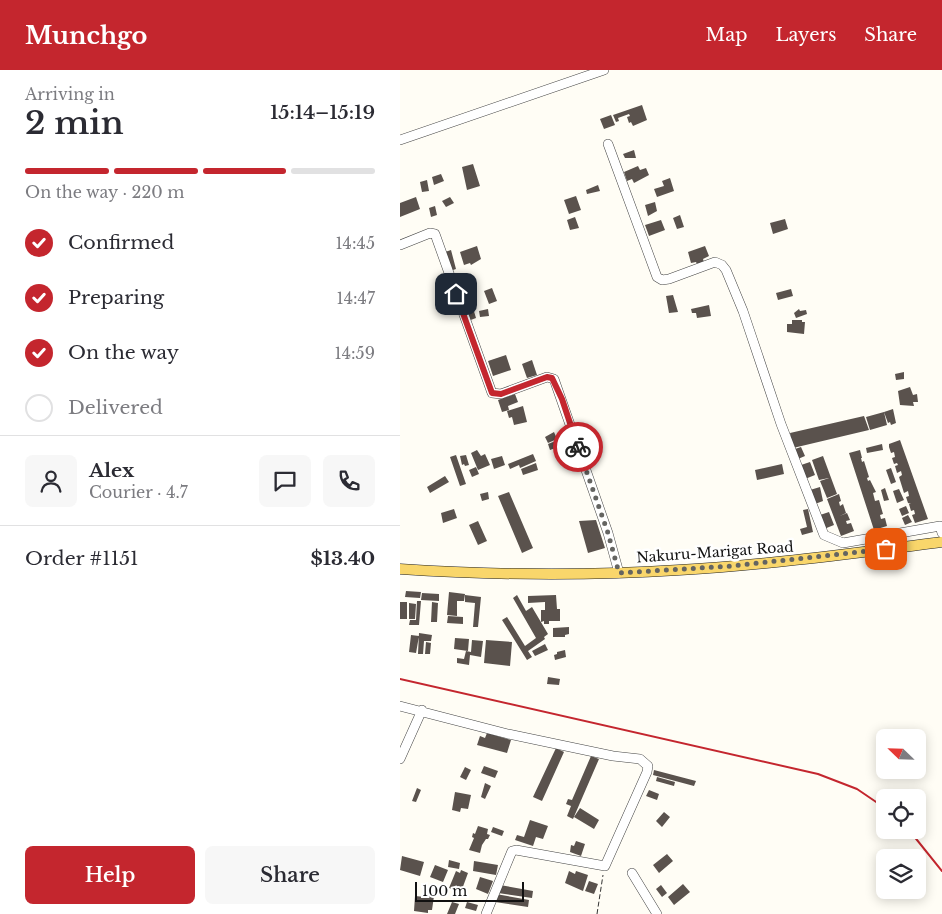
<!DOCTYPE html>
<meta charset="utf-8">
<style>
:root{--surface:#fff;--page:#f7f7f7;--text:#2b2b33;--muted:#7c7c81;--line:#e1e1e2;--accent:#c4262e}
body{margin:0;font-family:"Libre Baskerville",serif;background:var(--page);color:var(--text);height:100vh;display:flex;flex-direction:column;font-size:19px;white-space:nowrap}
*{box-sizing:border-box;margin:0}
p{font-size:16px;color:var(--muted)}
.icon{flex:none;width:28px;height:28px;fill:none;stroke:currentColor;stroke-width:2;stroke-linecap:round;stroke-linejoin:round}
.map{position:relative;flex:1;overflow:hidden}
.panel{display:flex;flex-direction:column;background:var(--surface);width:400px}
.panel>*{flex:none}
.needle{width:32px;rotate:293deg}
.buttons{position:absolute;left:476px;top:659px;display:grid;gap:10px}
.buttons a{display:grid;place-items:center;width:50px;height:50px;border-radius:8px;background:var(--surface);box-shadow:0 2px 12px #0003;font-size:25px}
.scale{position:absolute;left:15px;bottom:12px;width:109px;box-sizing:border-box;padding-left:5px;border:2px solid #111;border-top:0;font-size:14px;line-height:18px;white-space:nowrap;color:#111;-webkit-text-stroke:4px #fff;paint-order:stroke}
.pin{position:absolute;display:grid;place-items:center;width:42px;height:42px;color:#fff;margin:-21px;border-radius:10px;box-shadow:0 2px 8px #0006}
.courier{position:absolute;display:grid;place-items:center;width:50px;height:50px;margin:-25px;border:4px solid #c4262e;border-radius:50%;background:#fff;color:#222;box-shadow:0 1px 6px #0007}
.headline em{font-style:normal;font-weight:600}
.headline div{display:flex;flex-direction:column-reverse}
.headline{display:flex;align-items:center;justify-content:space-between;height:85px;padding:0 25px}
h1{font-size:32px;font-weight:600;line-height:38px}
.bar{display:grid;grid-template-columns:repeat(4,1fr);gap:8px 5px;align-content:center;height:60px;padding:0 25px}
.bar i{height:6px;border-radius:4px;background:var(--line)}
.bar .selected{background:var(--accent)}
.bar p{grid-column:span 4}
.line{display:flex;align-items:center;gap:12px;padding:0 25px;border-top:1px solid var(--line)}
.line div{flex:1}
.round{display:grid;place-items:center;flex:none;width:52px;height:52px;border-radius:8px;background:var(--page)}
ol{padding:0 25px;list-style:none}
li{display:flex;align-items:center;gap:15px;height:55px}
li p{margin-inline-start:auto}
li .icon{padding:5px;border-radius:50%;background:var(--accent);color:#fff;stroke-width:4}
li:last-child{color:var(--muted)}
li i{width:28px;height:28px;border:2px solid var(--line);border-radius:50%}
.button{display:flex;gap:10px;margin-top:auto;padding:10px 25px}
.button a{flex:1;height:58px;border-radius:8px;background:var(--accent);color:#fff;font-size:20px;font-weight:600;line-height:58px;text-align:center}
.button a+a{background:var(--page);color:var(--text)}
header{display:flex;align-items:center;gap:30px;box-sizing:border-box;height:70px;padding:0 25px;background:var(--accent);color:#fff}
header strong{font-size:24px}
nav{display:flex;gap:28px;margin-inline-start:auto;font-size:18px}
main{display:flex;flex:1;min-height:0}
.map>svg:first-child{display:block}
</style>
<header>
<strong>Munchgo</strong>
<nav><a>Map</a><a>Layers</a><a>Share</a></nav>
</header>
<main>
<section class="panel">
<div class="headline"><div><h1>2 min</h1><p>Arriving in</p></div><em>15:14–15:19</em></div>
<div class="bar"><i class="selected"></i><i class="selected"></i><i class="selected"></i><i></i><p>On the way · 220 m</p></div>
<ol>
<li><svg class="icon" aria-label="check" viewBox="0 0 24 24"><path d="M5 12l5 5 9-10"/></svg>Confirmed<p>14:45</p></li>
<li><svg class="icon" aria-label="check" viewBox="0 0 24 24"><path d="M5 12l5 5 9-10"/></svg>Preparing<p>14:47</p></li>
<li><svg class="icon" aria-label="check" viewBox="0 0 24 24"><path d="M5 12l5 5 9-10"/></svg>On the way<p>14:59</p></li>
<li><i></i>Delivered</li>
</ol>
<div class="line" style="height:90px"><a class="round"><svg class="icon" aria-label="person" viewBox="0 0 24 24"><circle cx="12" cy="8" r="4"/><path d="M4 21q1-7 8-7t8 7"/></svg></a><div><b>Alex</b><p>Courier · 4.7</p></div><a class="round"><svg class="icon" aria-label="chat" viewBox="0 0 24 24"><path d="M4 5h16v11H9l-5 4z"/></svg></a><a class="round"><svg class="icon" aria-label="phone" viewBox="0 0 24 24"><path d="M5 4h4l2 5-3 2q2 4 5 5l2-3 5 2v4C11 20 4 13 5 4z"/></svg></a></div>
<div class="line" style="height:65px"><div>Order #1151</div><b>$13.40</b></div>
<div class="button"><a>Help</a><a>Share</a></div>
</section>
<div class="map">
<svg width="542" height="844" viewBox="0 0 542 844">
<rect width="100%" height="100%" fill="#fffdf5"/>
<path fill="#5a524d" d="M242 35 247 50 233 56 231 52 229 53 227 47 230 46 229 44 218 48 219 51 216 52 213 45Z
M211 45 215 55 204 59 200 49Z
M234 80 236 88H225L223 84Z
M73 94 80 116 67 120 62 97Z
M238 96 240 100 246 98 249 105 234 113 232 109 227 111 224 102Z
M41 104 44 111 34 115 32 107Z
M270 108 274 121 257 127 254 119 264 116 262 111Z
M27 110 29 121 22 122 20 112Z
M198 115 200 121 187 124 186 120Z
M176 126 181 140 169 144 164 130Z
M16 127 20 139 0 147V133Z
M50 127 54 133 46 137 42 131Z
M255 132 257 141 248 146 245 135Z
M35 136 37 145 31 147 29 138Z
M280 145 284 157 277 159 273 148Z
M175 147 179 158 170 160 167 150Z
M385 149 388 159 373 164 370 153Z
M261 150 265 160 249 166 245 155Z
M77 176 81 189 71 195 70 193 64 195 60 182Z
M305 176 309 186 303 189 304 192 297 194 296 192 291 193 288 182Z
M51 180 56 199 50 201 45 182Z
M92 218 97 231 89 234 84 221Z
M391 219 393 226 378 230 376 223Z
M273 225 278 242 269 243 266 226Z
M309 235 311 246 297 248 296 243H292L291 239Z
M73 238 76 248 68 251 65 240Z
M88 239 89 246 80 247 79 241Z
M399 239 400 241 406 240 407 244 396 248 394 243Z
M392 250H402V252H405L404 264 387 262V254H392Z
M106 285 111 300 93 306 88 291Z
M132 290 137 305 127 308 122 294Z
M504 302V309L496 310 495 304Z
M510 317 513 325 517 324 518 332H513L514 336 500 335 498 321Z
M115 324 118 332 108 336 109 340 102 342 98 330Z
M123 336 127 352 114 355 112 347 109 348 107 341Z
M493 339 496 353 491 355 490 352 488 353 484 342Z
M484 342 487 355 470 360 466 347Z
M464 346 469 360 393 378 390 363Z
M154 362 157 369 148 373 145 367Z
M163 368 166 374 150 380 148 374Z
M500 370 528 449 515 453 512 445 515 444 514 440 511 441 509 434H511L508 433 506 427 509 426 508 421 504 423 499 407 502 405 501 401 497 403 495 396 498 395 497 393 494 394 492 388 495 387 494 382 491 383 489 377V374Z
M482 374 483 380 467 383 466 378Z
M401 377 405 386 398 389 395 379Z
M77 380 81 386 85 384 90 395 78 400 71 383Z
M460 380 462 388H461L462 392 464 391 469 407 467 408 468 411 470 410 476 422 473 423 475 431 479 430 483 444 480 445 481 449 485 448 487 456 474 460 449 383Z
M133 384 136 391 120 398 119 395 110 399 108 394Z
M56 385 66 414 60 416 50 387Z
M66 385 69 395 65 396 64 394 62 395 60 386Z
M102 386 105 395 94 399 91 389Z
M423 386 437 424 427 428 420 411 429 408 419 410 412 390Z
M410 392 415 405 405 409 401 395Z
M136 393 138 400 123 405 121 399Z
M382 394 384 404 357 410 355 400Z
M76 397 79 404 72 407 69 400Z
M491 398 496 412 491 414 486 400Z
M45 406 49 412 30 423 27 417Z
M420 417 423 431 415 434 410 420Z
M485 418 489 430 484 431 481 420Z
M499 419 504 430 497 433 493 421Z
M88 422 89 429 82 431 80 424Z
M109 422 133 478 122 483 98 426Z
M439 424 441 431 439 432 440 436 443 434 446 443 440 446 447 443 450 450 446 451 447 454 451 453 454 461 441 466 427 429Z
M506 436 509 443 502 446 499 439Z
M54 439 57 448 43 453 41 443Z
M408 439 413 462 402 465 400 459 407 457 403 440Z
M429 442 434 455 424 459 420 445Z
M508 445 512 452 505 455 502 448Z
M196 450 205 478 188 483 179 451Z
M78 451 87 471 78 475 69 455Z
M6 521 21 522 20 528 5 527Z
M49 522 65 524 64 531H57V546L47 545Z
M22 523 39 524V531L21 530Z
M65 525 81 527 78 557H73L75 533 65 532Z
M117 525 126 541 132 537 148 564 144 567 145 569 128 581 132 587 127 590 102 550 107 547 125 576 136 568 113 528Z
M156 525 157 539H160V551H149V554H144V551L141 552V540H145V532L128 533V526Z
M17 531H21L19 555H9L10 550H16Z
M0 532H7V549H0Z
M32 532 38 533 37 552H31Z
M9 533 16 534 15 549H9Z
M48 546 63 547V554L47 553Z
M169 557V564L165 565V567H153V558Z
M19 563 32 565 31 571H24L23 584H18Z
M11 565 19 566 16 583 9 582Z
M55 568 69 569 68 581 54 579Z
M72 570 83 571 81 587 70 585 69 595 57 593V588L64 589 66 581 71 582Z
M86 570 112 572 110 596 84 593Z
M26 572 31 573 30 584H25Z
M145 574 148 580 135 586 132 581Z
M165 580 166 587 155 590 154 585 157 584V582Z
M148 607 160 609 159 615 147 614Z
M87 663 111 670 107 683 77 675 80 666 85 668Z
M156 678 164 682 142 731 133 727Z
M191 686 199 689 173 749 167 746 171 736 166 734 168 729 172 730Z
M84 696 98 701 95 708 81 703Z
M65 697 71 700 66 710 60 707Z
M254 700 296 711 294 716 253 705Z
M257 707 275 712 274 716 256 711Z
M85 713 91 716 85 729 81 727Z
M17 718 21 720 16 732 12 731Z
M249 720 259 724 257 730 246 726Z
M55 722 71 725 68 739 61 738 60 742 52 740Z
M180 738 199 750 194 759 174 747Z
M264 742 270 747 262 757 256 751Z
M130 750 148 756 143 769 136 767 133 776 115 770 117 765 124 767Z
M78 756 88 759 87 764 90 765 88 769H86L82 775 80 783 69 780 74 768 72 767 73 763 75 764Z
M93 757 104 761 102 766 91 762Z
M176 771 185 774 181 786 170 782 171 775 174 776Z
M267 784 273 791 259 803 253 795Z
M2 786 24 792 20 806 0 800Z
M49 790 60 793 59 799 48 797Z
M74 791 98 795 96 805 73 801Z
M35 795 48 800 43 812 30 807Z
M61 800 68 803 61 822 49 818 56 801 60 803Z
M169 801 175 804 176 801 188 805 183 821 165 813Z
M80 807 93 811 88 824 76 819Z
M189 811 198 814 194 824 185 821Z
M283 814 290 822 274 835 268 827Z
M100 815 133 821 132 828 98 823Z
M261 815 267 823 262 827 256 819Z
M25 824 34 826 32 840H28V843L14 841 15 826 25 827Z
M96 824 129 830 128 837 95 832Z
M52 832 59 834 55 844H47Z
M67 832 78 835 76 841 65 838Z"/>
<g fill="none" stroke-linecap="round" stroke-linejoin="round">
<defs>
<path id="minor" d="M0 70 204 0
M208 74 257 207 262 210 269 209 315 192 322 195 326 200 343 241 381 354 424 465 443 473 540 456 542 463
M0 175 30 163 35 164 92 323 101 324 147 307 154 309 208 463 219 503
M0 636 108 664 213 686 240 689 248 696 247 702 205 796 116 780 112 781 86 844
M0 689 22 640
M232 803 257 844"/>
<path id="major" d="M0 499C93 505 187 506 279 500 367 495 455 483 542 472"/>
</defs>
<use href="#minor" stroke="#444" stroke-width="10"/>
<use href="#major" stroke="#222" stroke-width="11"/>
<path stroke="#333" stroke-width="1" stroke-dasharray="5 2.5" stroke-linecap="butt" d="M197 844 203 805"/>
<use href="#minor" stroke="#fff" stroke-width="9"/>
<use href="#major" stroke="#f9d66b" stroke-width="10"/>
<path stroke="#c4262e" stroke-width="2" d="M0 609 418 704 457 719 485 738
M509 760 542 801"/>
</g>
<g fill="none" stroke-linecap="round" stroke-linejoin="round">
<path stroke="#646461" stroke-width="5" stroke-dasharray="0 9" d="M178 377 208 463 219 503 332 496 486 479"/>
<path stroke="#c4262e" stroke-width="6" d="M56 224 92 323 101 324 147 307 152 308 162 329 178 377"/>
</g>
<g text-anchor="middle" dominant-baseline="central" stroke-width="5" stroke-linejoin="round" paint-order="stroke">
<g font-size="14" fill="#111" stroke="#fff">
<text transform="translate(315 482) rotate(-4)">Nakuru-Marigat Road</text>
</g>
</g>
</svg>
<div class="buttons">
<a><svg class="needle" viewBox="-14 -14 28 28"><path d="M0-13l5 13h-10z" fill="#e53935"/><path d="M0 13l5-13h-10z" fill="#7c7c81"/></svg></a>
<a><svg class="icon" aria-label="locate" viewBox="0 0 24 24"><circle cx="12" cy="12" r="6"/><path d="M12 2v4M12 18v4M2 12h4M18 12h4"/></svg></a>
<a><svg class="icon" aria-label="layers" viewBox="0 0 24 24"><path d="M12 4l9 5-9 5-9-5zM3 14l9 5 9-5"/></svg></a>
</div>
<div class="scale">100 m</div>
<div class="pin" style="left:486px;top:479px;background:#ea580c"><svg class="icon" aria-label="bag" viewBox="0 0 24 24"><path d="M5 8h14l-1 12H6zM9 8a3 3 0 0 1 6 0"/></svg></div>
<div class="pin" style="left:56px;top:224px;background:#1f2937"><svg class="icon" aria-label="home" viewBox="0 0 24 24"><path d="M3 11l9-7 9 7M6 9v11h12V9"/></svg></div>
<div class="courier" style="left:178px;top:377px"><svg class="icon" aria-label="bike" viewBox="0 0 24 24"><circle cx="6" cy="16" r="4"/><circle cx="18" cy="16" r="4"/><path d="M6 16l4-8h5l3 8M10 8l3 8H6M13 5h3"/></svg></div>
</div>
</main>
